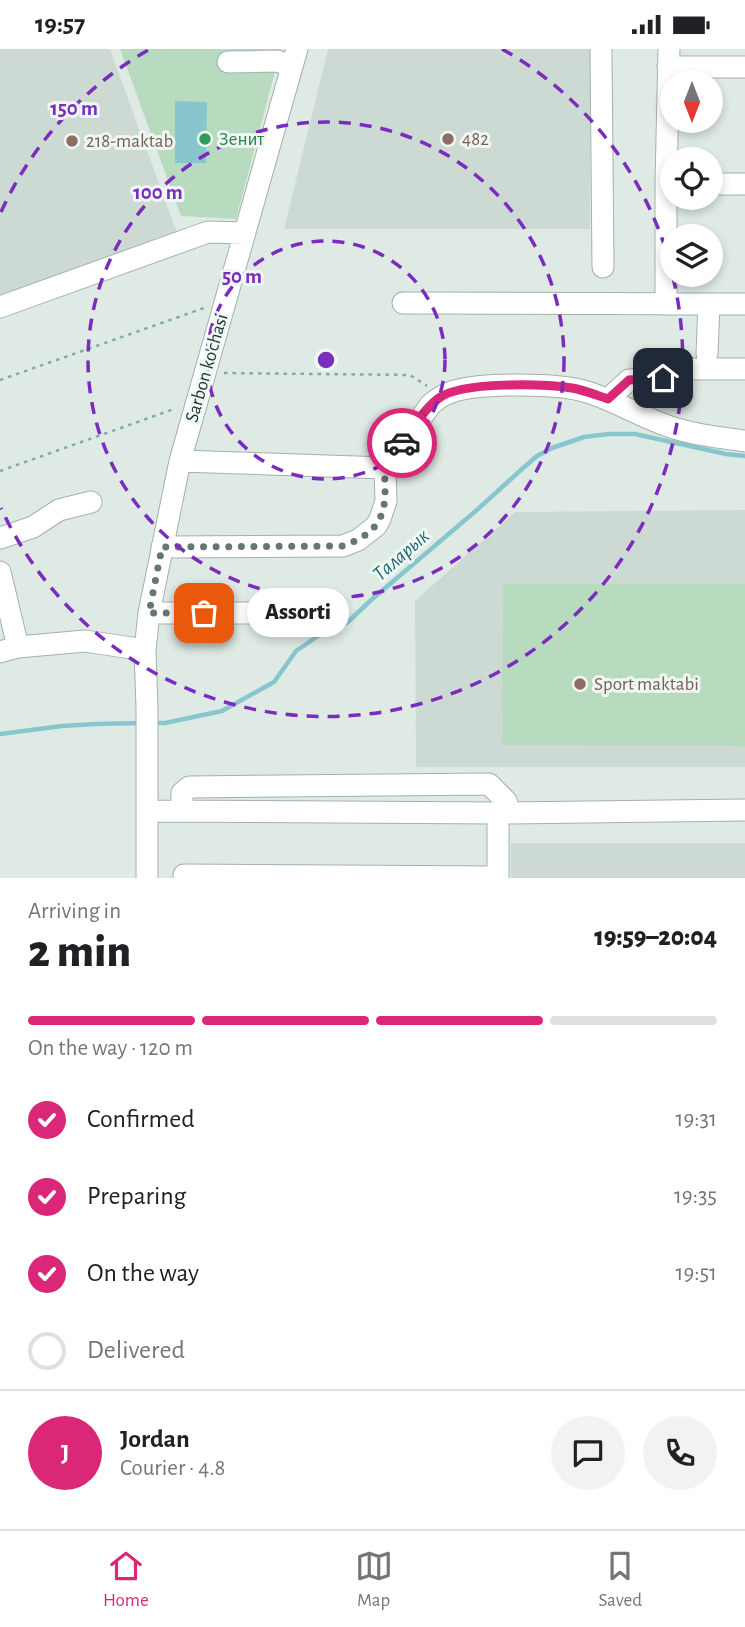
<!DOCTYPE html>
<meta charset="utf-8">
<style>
:root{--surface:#fff;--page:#f2f2f2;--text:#202124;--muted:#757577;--line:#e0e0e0;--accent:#db2777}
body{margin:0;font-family:"Alegreya Sans",sans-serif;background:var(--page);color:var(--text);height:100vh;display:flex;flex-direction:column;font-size:26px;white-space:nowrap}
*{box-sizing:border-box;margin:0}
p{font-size:23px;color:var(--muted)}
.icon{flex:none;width:38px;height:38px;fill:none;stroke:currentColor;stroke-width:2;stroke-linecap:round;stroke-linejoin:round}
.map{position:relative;height:829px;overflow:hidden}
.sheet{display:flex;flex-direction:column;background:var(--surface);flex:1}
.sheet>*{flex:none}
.needle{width:46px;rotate:180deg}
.controls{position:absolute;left:660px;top:21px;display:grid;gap:14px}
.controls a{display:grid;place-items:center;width:63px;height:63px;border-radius:50%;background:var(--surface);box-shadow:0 4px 10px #0003;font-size:35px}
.pin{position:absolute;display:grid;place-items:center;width:60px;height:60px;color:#fff;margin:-30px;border-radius:14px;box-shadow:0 4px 10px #0006}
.courier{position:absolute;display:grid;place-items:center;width:70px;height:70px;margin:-35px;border:5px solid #db2777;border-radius:50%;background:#fff;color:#222;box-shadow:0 2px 9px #0007}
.bubble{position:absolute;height:49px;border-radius:24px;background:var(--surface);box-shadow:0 4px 10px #0003;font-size:23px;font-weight:800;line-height:49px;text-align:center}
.overview em{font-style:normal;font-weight:800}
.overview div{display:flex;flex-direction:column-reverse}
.overview{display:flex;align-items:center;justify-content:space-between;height:119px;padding:0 28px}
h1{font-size:46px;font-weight:800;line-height:52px}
.bar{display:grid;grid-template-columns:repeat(4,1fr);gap:10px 7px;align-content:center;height:84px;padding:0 28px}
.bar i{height:9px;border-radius:5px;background:var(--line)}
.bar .active{background:var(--accent)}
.bar p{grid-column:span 4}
.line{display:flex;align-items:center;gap:18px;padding:0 28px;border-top:2px solid var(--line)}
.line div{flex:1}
.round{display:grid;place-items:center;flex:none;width:74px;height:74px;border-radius:37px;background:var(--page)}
ol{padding:0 28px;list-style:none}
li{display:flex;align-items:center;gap:21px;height:77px}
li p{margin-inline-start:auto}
li .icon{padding:7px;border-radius:50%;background:var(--accent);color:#fff;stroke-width:4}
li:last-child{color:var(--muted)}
li i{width:38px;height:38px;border:4px solid var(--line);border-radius:50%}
.status{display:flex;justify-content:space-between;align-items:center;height:49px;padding:0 35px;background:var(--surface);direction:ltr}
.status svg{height:19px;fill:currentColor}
.dock{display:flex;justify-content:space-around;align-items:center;height:98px;border-top:2px solid var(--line);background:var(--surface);font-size:19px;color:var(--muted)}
.dock a{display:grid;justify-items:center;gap:4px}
.dock .active{color:var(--accent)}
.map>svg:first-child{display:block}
</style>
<div class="status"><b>19:57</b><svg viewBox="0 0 49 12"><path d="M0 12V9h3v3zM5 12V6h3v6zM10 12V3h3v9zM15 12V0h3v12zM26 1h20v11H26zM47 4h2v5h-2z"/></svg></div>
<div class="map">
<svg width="745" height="829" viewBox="0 0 745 829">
<rect width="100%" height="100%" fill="#dfeae5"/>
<path fill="#cddad3" d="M0 0H110L177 184 0 251Z
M328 0H590V180H284Z
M745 461V718H416L415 552 515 463Z
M511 794H745V829H511Z"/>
<path fill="#b8dbc0" d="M120 0H281L236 170 181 167Z
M503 535H745V697L502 696Z"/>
<path fill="#88c6ce" d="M175 52 207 53 206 114H175Z"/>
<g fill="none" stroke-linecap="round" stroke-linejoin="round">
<path stroke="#88c6ce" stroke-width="4.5" d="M155 674H165L222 662 274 633 296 602 318 587 348 573 370 552 478 460 522 420 537 407 552 399 584 388 609 385H635L726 405 745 407
M0 685 62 677 95 675 142 674"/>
<defs>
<path id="minor" d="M601 0 603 218
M228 13 277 12 292 17
M668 18H745
M710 135H745
M403 254 745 255
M666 255V134L669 0
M0 258 208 183 245 184
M707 305 709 255
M608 350 629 331 663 329 672 320H745
M180 412 385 419
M0 489 33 478 59 461 91 453
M162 498 343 497 358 491 376 477 380 470 386 452 385 419 431 355C437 351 442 346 449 344 476 333 560 334 587 343 620 353 648 373 681 381 702 387 724 389 745 392
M0 523 18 598
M149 564H315
M0 603 18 598 85 592 145 601
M147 762 498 764 745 761
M182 762V744L189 738 489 735 506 752 511 764
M498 764V829
M147 829V659L145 601 149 564 180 412 297 0
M184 829V826L498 828"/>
</defs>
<use href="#minor" stroke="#a2b1ac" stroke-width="23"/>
<path stroke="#80ad9d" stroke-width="2.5" stroke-dasharray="3.5 5" stroke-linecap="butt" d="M224 324 410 326 427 337
M0 331 204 259
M0 422 174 360"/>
<use href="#minor" stroke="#fff" stroke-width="21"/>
</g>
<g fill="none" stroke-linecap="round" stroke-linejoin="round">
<path stroke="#647771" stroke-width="7" stroke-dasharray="0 12.6" d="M204 564H149L162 498 343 497C373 486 386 472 385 439 385 433 384 423 386 417 390 409 397 401 402 394"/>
<path stroke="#db2777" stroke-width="9" d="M402 394C413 379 424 360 439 349 462 332 544 335 572 339 584 341 596 346 608 350L629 331 663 329"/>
</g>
<g fill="none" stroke="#7b2cbf" stroke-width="3.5" stroke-dasharray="12 9">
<circle cx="326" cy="311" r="119"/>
<circle cx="326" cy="311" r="238"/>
<path d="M1 163A357 357 0 0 1 150 0M502 0A357 357 0 0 1 672 222M673 228A357 357 0 0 1 1 459"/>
</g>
<circle fill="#2e9e5b" stroke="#eff7f3" stroke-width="2.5" cx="205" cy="90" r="7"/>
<g fill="#8d6e63" stroke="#eff7f3" stroke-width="2.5">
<circle cx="448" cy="90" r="7"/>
<circle cx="72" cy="92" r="7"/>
<circle cx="580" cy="635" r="7"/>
</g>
<g text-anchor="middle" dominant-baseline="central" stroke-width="6" stroke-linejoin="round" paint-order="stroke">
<g font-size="19" fill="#27864d" stroke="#eff7f3" text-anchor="start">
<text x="219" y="90">Зенит</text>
</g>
<g font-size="19" fill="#785e54" stroke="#eff7f3" text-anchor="start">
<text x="462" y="90">482</text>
<text x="86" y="92">218-maktab</text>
<text x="594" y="635">Sport maktabi</text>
</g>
<g font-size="19" fill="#213932" stroke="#eff7f3">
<text transform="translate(207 319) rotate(-74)">Sarbon ko'chasi</text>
</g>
<g font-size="21" font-style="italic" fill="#1d6873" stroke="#eff7f3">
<text transform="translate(401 506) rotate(-41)">Таларык</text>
</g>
</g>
<circle cx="326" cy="311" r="10" fill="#7b2cbf" stroke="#eff7f3" stroke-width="3.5"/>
<g font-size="21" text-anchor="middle" font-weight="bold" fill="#7b2cbf" stroke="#eff7f3" stroke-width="6" stroke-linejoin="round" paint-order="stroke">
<text x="74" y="66">150 m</text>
<text x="158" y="150">100 m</text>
<text x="242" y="234">50 m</text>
</g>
</svg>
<div class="controls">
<a><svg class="needle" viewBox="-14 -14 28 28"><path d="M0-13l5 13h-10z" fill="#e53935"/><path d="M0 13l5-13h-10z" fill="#757577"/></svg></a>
<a><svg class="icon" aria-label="locate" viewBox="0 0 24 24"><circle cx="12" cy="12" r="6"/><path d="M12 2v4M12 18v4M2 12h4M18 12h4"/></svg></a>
<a><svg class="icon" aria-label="layers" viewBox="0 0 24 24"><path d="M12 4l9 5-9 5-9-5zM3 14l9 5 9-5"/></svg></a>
</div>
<div class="pin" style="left:204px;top:564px;background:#ea580c"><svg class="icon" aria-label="bag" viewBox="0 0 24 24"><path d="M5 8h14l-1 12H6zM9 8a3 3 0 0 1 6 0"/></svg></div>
<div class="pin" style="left:663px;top:329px;background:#1f2937"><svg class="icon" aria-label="home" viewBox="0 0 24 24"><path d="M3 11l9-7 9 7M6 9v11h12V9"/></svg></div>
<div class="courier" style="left:402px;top:394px"><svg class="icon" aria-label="car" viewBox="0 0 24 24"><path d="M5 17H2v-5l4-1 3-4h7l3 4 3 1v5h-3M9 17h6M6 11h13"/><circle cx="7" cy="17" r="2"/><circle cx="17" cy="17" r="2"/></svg></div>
<div class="bubble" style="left:247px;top:539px;width:102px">Assorti</div>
</div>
<section class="sheet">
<div class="overview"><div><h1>2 min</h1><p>Arriving in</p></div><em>19:59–20:04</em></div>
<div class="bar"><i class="active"></i><i class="active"></i><i class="active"></i><i></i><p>On the way · 120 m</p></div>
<ol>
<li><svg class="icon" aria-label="check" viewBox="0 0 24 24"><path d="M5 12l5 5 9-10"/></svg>Confirmed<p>19:31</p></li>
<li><svg class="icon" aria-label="check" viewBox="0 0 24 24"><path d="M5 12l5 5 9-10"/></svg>Preparing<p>19:35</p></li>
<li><svg class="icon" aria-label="check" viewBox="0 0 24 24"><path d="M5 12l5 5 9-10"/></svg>On the way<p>19:51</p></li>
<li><i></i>Delivered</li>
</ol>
<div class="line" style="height:126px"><b class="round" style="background:var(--accent);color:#fff">J</b><div><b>Jordan</b><p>Courier · 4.8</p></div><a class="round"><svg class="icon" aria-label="chat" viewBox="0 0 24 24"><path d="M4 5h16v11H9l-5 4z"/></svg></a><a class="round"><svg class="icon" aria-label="phone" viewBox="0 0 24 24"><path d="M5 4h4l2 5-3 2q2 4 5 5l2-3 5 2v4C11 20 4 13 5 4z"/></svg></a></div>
</section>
<nav class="dock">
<a class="active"><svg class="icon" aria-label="home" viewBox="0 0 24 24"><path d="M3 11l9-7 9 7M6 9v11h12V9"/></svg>Home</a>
<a><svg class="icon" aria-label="map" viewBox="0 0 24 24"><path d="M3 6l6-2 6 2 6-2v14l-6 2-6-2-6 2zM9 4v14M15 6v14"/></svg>Map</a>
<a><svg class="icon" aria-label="saved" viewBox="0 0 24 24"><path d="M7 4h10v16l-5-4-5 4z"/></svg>Saved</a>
</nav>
